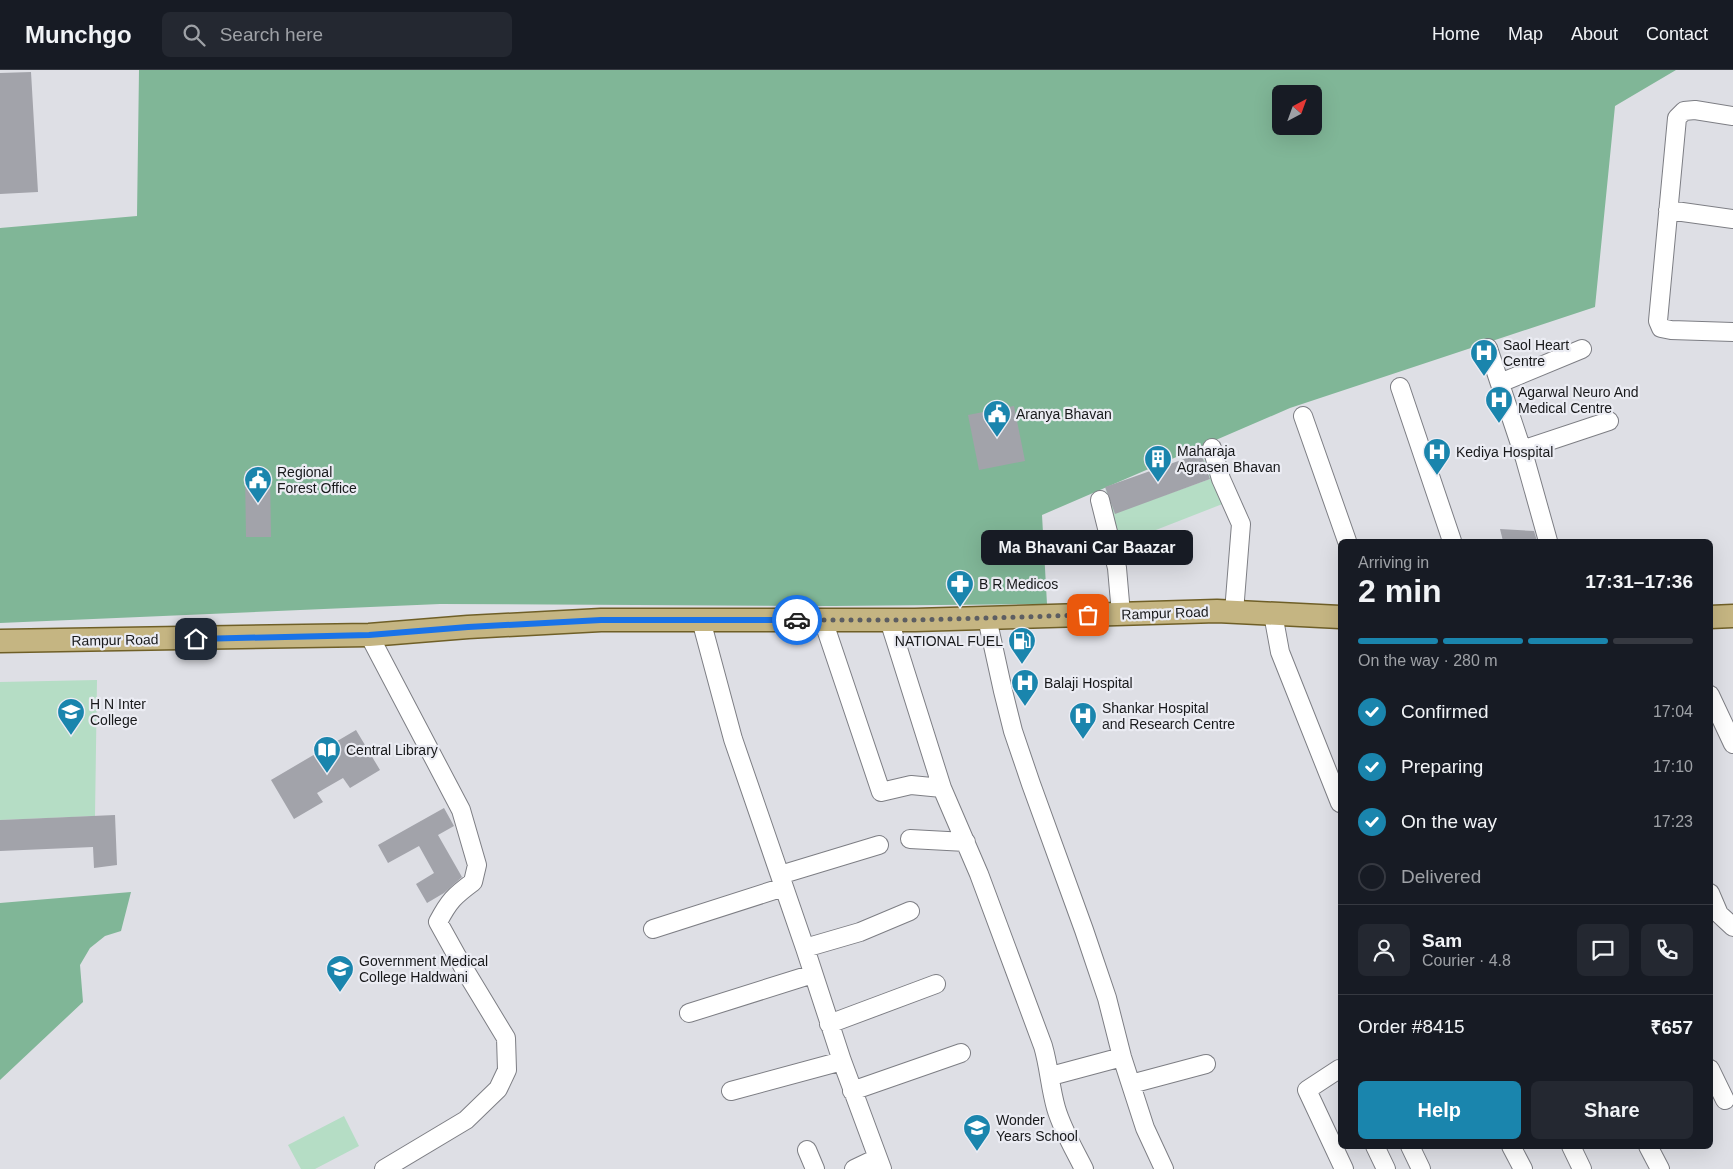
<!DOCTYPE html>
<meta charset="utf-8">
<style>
:root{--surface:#171b24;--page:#242831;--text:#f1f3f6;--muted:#9ea1a6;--line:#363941;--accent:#1a85ad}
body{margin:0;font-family:Helvetica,sans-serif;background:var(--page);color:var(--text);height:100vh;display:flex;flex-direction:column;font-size:19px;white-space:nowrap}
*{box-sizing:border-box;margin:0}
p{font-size:16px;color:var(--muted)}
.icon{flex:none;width:28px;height:28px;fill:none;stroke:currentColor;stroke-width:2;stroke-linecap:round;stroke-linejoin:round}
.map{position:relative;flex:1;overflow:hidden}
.drawer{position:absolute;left:1338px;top:469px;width:375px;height:610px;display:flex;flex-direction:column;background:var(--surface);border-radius:8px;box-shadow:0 5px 20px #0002}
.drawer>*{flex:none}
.needle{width:32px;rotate:41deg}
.tools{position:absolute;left:1272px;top:15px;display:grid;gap:10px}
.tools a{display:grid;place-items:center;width:50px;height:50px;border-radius:8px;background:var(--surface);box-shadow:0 5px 20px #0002;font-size:25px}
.pin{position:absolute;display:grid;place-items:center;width:42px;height:42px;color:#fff;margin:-21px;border-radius:10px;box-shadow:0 2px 8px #0006}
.courier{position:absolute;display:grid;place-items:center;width:50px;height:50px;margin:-25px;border:4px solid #1a73e8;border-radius:50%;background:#fff;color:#222;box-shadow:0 1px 6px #0007}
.bubble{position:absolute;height:35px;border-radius:8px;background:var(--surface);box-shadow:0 5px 20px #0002;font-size:16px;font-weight:700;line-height:35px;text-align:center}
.summary em{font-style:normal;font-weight:700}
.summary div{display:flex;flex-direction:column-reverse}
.summary{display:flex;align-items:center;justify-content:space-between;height:85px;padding:0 20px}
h1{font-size:32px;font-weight:700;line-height:38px}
.bar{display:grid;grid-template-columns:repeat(4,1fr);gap:8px 5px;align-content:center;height:60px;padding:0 20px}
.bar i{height:6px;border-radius:4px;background:var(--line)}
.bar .active{background:var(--accent)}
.bar p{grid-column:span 4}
.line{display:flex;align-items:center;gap:12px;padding:0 20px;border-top:1px solid var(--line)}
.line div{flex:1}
.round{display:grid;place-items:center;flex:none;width:52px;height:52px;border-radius:8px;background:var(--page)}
ol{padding:0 20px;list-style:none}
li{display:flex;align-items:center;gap:15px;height:55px}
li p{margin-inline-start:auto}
li .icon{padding:5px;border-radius:50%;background:var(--accent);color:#fff;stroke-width:4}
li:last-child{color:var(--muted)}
li i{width:28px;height:28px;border:2px solid var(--line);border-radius:50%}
.button{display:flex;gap:10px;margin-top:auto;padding:10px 20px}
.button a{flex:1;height:58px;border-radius:8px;background:var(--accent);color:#fff;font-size:20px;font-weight:700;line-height:58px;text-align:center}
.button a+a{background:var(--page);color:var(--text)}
header{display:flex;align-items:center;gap:30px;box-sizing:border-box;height:70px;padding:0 25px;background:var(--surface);border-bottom:1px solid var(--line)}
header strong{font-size:24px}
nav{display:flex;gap:28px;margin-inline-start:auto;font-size:18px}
.search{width:350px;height:45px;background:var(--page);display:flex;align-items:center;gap:12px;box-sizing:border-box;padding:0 18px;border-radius:8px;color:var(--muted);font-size:19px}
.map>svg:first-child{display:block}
</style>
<header>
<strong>Munchgo</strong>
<div class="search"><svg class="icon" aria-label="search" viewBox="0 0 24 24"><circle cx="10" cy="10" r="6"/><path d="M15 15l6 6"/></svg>Search here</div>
<nav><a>Home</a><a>Map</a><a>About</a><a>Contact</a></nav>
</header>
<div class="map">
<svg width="1733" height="1099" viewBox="0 0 1733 1099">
<rect width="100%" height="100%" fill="#dedfe5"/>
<path fill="#b5ddc5" d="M1201 383 1225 433 1120 474 1105 417 1115 443 1210 409Z
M97 610 95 746 0 750V612Z
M344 1046 359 1076 315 1099H301L288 1075Z"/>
<path fill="#80b697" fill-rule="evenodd" d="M139 0H1676L1615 36 1595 237 1290 338 1042 445 1047 534 833 536 440 534 0 553V158L137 146ZM1281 24H1314V56H1281Z
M131 822 121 861 105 866 90 878 80 895 83 932 0 1010V833Z"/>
<path fill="#a2a3aa" d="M31 2 38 122 0 124V3Z
M1014 336 1025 391 979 400 968 345Z
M1201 383 1210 409 1115 444 1105 417Z
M245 401H270L271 467H246Z
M1500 459 1534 461 1537 471H1503Z
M356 660 380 700 350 718 343 708 317 723 323 732 294 749 271 710Z
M444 738 454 756 438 765 462 807 444 823 427 833 416 814 434 803 419 776 388 793 378 775Z
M115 745 117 795 94 798 93 777 0 781V750Z"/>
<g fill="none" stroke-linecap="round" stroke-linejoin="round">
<defs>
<path id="minor" d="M1733 46 1695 40 1684 41 1677 48 1658 251 1661 258 1671 260 1733 262
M1668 140 1733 149
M1488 278 1525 389 1548 471
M1500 313 1582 279
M1400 317 1452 471
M1303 346 1347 471
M1212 378 1221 409 1241 454 1234 542
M1522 380 1609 351
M1100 430 1117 498 1121 544
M1273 544 1280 582 1340 733
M987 548 1003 621 1013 661 1031 714 1084 860 1107 928 1122 987 1145 1058 1164 1099
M701 550 733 669 805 878 842 991 882 1099
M823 550 881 722 911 715 942 718
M889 550 942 718 979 804 1043 976C1049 996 1050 1017 1056 1038 1062 1059 1074 1079 1084 1099
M369 565 461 740 477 795 473 812C454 826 449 831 438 852L463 897 506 968 507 1000 498 1019 466 1050 384 1099
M1710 625 1733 674
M910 769 966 772
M780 805 879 775
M1710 823 1719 844 1733 857
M653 859 784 817
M805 878 860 862 910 841
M689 943 813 904
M829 954 936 914
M1339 999 1307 1020 1344 1099
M1710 999 1725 1030
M1051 1006 1122 987
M1131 1014 1206 994
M731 1021 842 991
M852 1021 961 983
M1375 1076 1386 1099
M1410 1076 1421 1099
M1511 1076 1523 1099
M1571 1076 1582 1099
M1648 1076 1660 1099
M807 1080 815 1099
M854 1099 877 1088"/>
<path id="major" d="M1710 547 1733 546
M0 571 369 565 468 557 601 550H915L1217 541 1340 547"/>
</defs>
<use href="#minor" stroke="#7d7e84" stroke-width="20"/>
<use href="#major" stroke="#6f5f27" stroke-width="25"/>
<use href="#minor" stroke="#fff" stroke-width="18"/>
<use href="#major" stroke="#c5b582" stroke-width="22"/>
</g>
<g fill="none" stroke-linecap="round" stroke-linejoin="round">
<path stroke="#5d5e62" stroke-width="5" stroke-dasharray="0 9" d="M797 550H914L1088 545"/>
<path stroke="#1a73e8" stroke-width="6" d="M196 569 369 565 468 557 601 550H797"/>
</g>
<defs>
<symbol id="hospital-pin" viewBox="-11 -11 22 30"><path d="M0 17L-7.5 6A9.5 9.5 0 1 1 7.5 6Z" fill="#1a85ad" stroke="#ebecf3"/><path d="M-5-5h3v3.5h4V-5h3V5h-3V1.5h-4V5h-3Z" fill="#fff"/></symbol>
<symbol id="civic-pin" viewBox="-11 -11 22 30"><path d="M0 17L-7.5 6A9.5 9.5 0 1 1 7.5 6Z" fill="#1a85ad" stroke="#ebecf3"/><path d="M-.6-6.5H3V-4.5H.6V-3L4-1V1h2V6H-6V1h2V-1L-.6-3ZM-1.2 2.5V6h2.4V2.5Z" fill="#fff"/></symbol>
<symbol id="building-pin" viewBox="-11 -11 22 30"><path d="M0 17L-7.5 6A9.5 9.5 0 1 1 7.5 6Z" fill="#1a85ad" stroke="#ebecf3"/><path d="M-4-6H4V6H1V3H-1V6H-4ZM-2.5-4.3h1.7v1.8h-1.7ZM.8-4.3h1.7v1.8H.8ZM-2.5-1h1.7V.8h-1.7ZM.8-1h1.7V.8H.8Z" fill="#fff"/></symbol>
<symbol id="pharmacy-pin" viewBox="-11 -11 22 30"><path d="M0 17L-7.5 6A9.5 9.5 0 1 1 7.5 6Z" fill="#1a85ad" stroke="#ebecf3"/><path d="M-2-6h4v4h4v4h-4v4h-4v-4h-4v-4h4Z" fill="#fff"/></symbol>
<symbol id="fuel-pin" viewBox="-11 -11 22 30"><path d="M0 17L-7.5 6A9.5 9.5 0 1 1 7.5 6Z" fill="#1a85ad" stroke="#ebecf3"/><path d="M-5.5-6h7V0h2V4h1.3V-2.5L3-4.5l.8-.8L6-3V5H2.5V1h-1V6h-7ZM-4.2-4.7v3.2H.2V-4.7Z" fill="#fff"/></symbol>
<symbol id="school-pin" viewBox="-11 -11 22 30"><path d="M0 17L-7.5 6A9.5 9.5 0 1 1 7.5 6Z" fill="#1a85ad" stroke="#ebecf3"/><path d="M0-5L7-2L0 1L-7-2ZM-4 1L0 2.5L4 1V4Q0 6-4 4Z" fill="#fff"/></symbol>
<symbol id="library-pin" viewBox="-11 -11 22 30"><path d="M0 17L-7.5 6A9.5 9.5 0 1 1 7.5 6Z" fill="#1a85ad" stroke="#ebecf3"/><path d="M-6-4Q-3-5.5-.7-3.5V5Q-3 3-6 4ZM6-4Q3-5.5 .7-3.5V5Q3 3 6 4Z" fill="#fff"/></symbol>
<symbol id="university-pin" viewBox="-11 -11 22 30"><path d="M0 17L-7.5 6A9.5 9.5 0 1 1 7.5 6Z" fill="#1a85ad" stroke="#ebecf3"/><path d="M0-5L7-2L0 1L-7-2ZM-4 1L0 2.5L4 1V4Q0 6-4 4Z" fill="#fff"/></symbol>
</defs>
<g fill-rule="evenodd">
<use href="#hospital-pin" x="1468" y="267" width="32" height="43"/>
<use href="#hospital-pin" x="1483" y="314" width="32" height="43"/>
<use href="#civic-pin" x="981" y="328" width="32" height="43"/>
<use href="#hospital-pin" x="1421" y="366" width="32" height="43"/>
<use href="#building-pin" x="1142" y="373" width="32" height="43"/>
<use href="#civic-pin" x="242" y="394" width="32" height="43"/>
<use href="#pharmacy-pin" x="944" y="498" width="32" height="43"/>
<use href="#fuel-pin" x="1006" y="555" width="32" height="43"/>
<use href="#hospital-pin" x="1009" y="597" width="32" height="43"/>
<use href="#school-pin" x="55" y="626" width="32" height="43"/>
<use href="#hospital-pin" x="1067" y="630" width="32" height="43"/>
<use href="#library-pin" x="311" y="664" width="32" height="43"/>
<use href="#university-pin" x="324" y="883" width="32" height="43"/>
<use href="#school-pin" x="961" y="1042" width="32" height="43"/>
</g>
<g text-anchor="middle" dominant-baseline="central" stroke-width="4.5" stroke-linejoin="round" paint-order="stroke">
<g font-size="14" fill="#18191b" stroke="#ebecf3" text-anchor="start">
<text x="1503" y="275">Saol Heart<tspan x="1503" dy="16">Centre</tspan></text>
<text x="1518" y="322">Agarwal Neuro And<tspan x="1518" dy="16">Medical Centre</tspan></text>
<text x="1016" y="344">Aranya Bhavan</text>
<text x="1177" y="381">Maharaja<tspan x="1177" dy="16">Agrasen Bhavan</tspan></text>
<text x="1456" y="382">Kediya Hospital</text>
<text x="277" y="402">Regional<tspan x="277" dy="16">Forest Office</tspan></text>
<text x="979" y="514">B R Medicos</text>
<text x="1003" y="571" text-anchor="end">NATIONAL FUEL</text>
<text x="1044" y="613">Balaji Hospital</text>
<text x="90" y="634">H N Inter<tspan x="90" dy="16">College</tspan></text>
<text x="1102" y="638">Shankar Hospital<tspan x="1102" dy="16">and Research Centre</tspan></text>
<text x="346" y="680">Central Library</text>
<text x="359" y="891">Government Medical<tspan x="359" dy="16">College Haldwani</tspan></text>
<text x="996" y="1050">Wonder<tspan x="996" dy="16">Years School</tspan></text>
</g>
<g font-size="14" fill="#18191b" stroke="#ebecf3">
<text transform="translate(1165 543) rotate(-2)">Rampur Road</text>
<text transform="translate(115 570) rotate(-1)">Rampur Road</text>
</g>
</g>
</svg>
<div class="tools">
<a><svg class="needle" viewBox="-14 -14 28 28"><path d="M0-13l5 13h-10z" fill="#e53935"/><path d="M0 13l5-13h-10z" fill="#9ea1a6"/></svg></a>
</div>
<div class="pin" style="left:1088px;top:545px;background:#ea580c"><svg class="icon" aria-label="bag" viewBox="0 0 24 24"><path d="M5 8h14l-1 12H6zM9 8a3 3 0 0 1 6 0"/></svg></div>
<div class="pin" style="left:196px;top:569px;background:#1f2937"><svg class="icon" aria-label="home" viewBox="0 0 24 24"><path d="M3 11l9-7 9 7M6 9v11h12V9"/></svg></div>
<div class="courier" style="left:797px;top:550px"><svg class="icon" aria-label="car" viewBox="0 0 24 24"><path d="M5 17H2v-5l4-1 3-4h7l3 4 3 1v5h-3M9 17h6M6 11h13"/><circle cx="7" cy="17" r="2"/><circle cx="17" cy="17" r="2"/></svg></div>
<div class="bubble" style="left:981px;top:460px;width:212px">Ma Bhavani Car Baazar</div>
<section class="drawer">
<div class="summary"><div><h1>2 min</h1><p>Arriving in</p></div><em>17:31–17:36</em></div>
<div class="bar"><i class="active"></i><i class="active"></i><i class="active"></i><i></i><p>On the way · 280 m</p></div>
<ol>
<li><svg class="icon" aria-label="check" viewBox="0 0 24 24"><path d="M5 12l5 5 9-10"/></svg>Confirmed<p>17:04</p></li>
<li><svg class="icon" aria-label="check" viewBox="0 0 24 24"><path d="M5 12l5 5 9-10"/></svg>Preparing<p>17:10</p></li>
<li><svg class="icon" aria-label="check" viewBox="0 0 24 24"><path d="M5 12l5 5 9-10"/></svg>On the way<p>17:23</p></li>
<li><i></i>Delivered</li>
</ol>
<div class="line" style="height:90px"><a class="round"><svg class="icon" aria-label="person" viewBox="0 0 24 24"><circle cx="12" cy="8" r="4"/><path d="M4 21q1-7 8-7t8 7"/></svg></a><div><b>Sam</b><p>Courier · 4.8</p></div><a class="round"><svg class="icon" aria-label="chat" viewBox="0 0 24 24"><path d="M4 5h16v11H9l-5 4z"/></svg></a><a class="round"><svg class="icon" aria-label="phone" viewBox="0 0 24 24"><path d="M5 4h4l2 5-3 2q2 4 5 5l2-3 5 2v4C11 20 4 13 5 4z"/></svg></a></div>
<div class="line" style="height:65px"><div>Order #8415</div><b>₹657</b></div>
<div class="button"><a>Help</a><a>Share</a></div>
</section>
</div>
